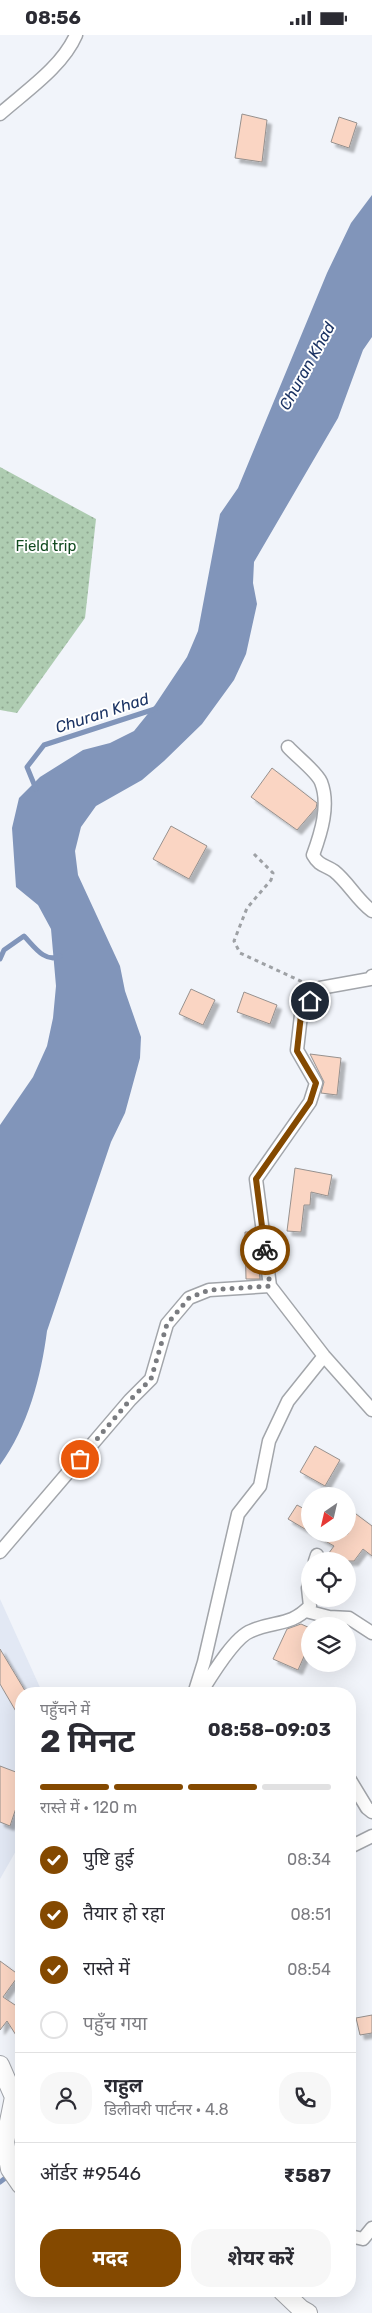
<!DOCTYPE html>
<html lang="hi">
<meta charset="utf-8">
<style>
:root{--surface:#fff;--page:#f7f7f7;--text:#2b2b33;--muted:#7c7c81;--line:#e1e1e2;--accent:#844900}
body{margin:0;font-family:Rubik,"Noto Sans Devanagari",sans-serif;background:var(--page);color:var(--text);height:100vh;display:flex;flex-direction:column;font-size:19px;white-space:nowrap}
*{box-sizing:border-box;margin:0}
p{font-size:16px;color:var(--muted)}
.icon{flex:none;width:28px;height:28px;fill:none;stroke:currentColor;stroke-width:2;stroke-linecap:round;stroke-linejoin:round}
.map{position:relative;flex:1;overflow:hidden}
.details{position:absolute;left:15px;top:1652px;width:341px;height:610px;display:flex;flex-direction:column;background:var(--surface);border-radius:20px;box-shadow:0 5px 20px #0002}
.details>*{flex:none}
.needle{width:32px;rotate:214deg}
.fabs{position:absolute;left:301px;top:1452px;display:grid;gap:10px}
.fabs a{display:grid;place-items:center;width:55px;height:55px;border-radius:50%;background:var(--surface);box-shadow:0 5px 20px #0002;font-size:25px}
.pin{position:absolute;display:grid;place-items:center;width:42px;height:42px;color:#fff;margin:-21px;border:2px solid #fff;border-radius:50%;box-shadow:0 1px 5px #0007}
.courier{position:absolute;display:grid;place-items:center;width:50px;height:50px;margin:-25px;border:4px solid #844900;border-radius:50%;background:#fff;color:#222;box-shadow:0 1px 6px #0007}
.headline em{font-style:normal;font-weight:700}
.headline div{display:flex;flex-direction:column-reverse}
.headline{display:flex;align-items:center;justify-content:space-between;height:85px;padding:0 25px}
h1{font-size:32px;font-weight:700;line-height:38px}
.bar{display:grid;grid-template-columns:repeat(4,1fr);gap:8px 5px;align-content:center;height:60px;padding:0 25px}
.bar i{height:6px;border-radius:4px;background:var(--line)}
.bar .on{background:var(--accent)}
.bar p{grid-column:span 4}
.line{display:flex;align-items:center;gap:12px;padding:0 25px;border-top:1px solid var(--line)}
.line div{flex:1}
.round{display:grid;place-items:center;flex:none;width:52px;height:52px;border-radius:20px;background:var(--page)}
ol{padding:0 25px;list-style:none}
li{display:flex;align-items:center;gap:15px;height:55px}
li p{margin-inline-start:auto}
li .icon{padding:5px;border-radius:50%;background:var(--accent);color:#fff;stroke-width:4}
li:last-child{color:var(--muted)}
li i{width:28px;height:28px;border:2px solid var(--line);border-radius:50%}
.cta{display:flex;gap:10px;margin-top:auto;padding:10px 25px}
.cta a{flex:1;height:58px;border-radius:20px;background:var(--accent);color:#fff;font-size:20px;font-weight:700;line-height:58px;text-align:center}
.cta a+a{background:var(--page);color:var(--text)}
.status{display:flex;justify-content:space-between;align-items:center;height:35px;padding:0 25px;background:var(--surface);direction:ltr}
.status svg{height:14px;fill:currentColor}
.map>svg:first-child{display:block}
</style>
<div class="status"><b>08:56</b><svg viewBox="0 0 49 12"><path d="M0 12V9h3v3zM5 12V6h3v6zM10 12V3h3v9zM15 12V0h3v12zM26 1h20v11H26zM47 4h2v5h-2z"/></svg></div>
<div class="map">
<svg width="372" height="2278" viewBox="0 0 372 2278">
<defs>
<pattern id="park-dots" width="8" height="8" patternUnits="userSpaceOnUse" patternTransform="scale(1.25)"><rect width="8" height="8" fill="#aeccb1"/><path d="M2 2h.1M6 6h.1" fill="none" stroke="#8fa791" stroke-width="1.8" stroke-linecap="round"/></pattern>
<filter id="shadow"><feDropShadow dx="4.5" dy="4.5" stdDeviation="1" flood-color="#0004"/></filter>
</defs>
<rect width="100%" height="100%" fill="#f1f4fa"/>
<path fill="#e2e8f4" d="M0 1564 43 1659H21V1807L0 1844Z"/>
<path fill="url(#park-dots)" d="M0 432 96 484 85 583 17 678 0 675Z"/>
<path fill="#8195ba" d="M372 160V302L363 315 338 383 254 527 253 548 257 569 246 619 234 645 202 689 164 726 142 745 96 771 81 792 75 816 78 840 120 931 125 956 141 1002 140 1023 125 1078 111 1107 47 1296C41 1342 28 1392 0 1430V1090L33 1042 47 1011 53 983 56 951 51 894 38 870 16 852 12 793 19 763 40 742 83 715 110 708 134 696 155 670 187 622 198 596 220 479 238 453 327 238 351 188Z"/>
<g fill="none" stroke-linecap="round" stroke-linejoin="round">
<path stroke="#8195ba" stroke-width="5" d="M36 754 27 732 44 710 155 674
M0 924 4 915 24 901C33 910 45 929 60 921
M0 2147 8 2141"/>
</g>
<path fill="#fad5c3" stroke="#97918e" filter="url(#shadow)" d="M242 79 267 85 262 127 235 123Z
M339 82 357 88 349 113 331 107Z
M272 733 317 768 316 773 297 795 251 762Z
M171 791 207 811 189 844 153 824Z
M191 954 215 965 203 990 179 979Z
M244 957 277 970 270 989 237 977Z
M310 1019 341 1023 337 1060 321 1058 324 1047Z
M295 1133 332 1140 328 1161 311 1157 310 1170H304L301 1197 287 1196Z
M245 1197H255L260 1244H246Z
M315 1411 340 1425 325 1451 300 1437Z
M297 1470 310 1477V1497L288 1484Z
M348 1473 372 1491V1521L363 1514 354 1526H323L334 1511 313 1499H348Z
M301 1589 310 1593V1619L306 1617 298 1635 273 1624 287 1594Z
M0 1614 27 1659H21V1685L0 1649Z
M0 1731 21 1739V1758L10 1791 0 1787Z
M0 1926 19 1940 3 1962 21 1974V2008L7 1986 0 1995Z
M372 1980V1998L360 2000 356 1983Z"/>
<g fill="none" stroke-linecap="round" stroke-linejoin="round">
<defs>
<path id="street" d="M0 79C26 56 62 32 76 0
M288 712C296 721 317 737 321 747 330 770 321 798 313 820 319 831 325 830 334 836 348 847 357 865 372 876
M270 1251 256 1144 310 1067 316 1048 297 1015 301 980 320 953 370 944 372 941
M0 1517 130 1365 151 1344 167 1289 189 1263 209 1255 270 1251 324 1321 372 1375
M315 1526 317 1520
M306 1576 329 1582 349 1583 372 1598
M194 1659 204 1627 238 1479 260 1451 269 1406 288 1366 324 1321
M200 1659C210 1643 234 1602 251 1596 275 1585 290 1592 310 1571L308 1553 310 1545
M350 1745 367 1773 372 1777
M350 1812 372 1801
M350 2201 363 2204 372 2193"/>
<path id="secondary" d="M0 2030 14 2062 5 2107 10 2134 21 2150
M282 2256 301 2274 308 2278"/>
</defs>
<use href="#street" stroke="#a2a5aa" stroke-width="15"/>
<use href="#secondary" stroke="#a2a5aa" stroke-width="20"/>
<path stroke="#9ea1a5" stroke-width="3" stroke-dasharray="4 4" stroke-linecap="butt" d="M254 819 273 838 271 845 247 873 234 906 240 918 307 949"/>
<use href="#street" stroke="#fff" stroke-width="12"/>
<use href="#secondary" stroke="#fff" stroke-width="18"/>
</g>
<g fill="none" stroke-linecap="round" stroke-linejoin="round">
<path stroke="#7a7c80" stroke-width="5" stroke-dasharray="0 9" d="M80 1424 130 1365 151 1344 167 1289 189 1263 209 1255 270 1251 265 1215"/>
<path stroke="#844900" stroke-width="6" d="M265 1215 256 1144 310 1067 316 1048 297 1016 301 980 310 966"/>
</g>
<g text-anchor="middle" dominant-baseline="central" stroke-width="4" stroke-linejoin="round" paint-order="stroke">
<g font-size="15" fill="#124a20" stroke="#fff">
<text x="46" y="511">Field trip</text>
</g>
<g font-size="16" font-style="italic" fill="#1c3464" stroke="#fff">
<text transform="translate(307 331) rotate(-61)">Churan Khad</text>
<text transform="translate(102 678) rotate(-18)">Churan Khad</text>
</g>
</g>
</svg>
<div class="fabs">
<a><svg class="needle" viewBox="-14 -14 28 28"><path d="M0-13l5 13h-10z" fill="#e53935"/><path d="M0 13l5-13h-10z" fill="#7c7c81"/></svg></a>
<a><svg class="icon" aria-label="locate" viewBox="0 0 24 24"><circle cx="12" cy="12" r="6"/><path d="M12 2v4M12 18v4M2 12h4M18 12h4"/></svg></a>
<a><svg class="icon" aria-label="layers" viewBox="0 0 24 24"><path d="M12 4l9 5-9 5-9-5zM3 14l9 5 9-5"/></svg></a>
</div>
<div class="pin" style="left:80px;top:1424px;background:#ea580c"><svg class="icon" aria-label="bag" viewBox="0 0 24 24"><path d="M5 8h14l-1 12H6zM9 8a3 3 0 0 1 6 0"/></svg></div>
<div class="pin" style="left:310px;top:966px;background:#1f2937"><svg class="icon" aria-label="home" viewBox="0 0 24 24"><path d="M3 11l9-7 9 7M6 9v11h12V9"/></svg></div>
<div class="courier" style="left:265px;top:1215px"><svg class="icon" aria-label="bike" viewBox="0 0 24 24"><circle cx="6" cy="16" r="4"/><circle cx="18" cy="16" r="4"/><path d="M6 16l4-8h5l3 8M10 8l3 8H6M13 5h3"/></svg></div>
<section class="details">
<div class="headline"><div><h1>2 मिनट</h1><p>पहुँचने में</p></div><em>08:58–09:03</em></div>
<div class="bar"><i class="on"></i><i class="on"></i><i class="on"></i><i></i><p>रास्ते में · 120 m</p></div>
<ol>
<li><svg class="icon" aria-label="check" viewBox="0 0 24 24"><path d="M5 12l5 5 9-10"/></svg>पुष्टि हुई<p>08:34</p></li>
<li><svg class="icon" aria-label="check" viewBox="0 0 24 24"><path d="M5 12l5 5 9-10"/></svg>तैयार हो रहा<p>08:51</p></li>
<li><svg class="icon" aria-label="check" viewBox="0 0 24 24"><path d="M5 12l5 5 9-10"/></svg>रास्ते में<p>08:54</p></li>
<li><i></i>पहुँच गया</li>
</ol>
<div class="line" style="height:90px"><a class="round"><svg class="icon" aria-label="person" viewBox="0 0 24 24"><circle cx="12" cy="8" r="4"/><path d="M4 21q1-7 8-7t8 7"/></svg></a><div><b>राहुल</b><p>डिलीवरी पार्टनर · 4.8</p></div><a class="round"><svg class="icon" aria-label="phone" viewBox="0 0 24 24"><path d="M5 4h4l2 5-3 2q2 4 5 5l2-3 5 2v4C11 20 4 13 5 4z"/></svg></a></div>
<div class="line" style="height:65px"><div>ऑर्डर #9546</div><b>₹587</b></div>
<div class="cta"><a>मदद</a><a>शेयर करें</a></div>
</section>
</div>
